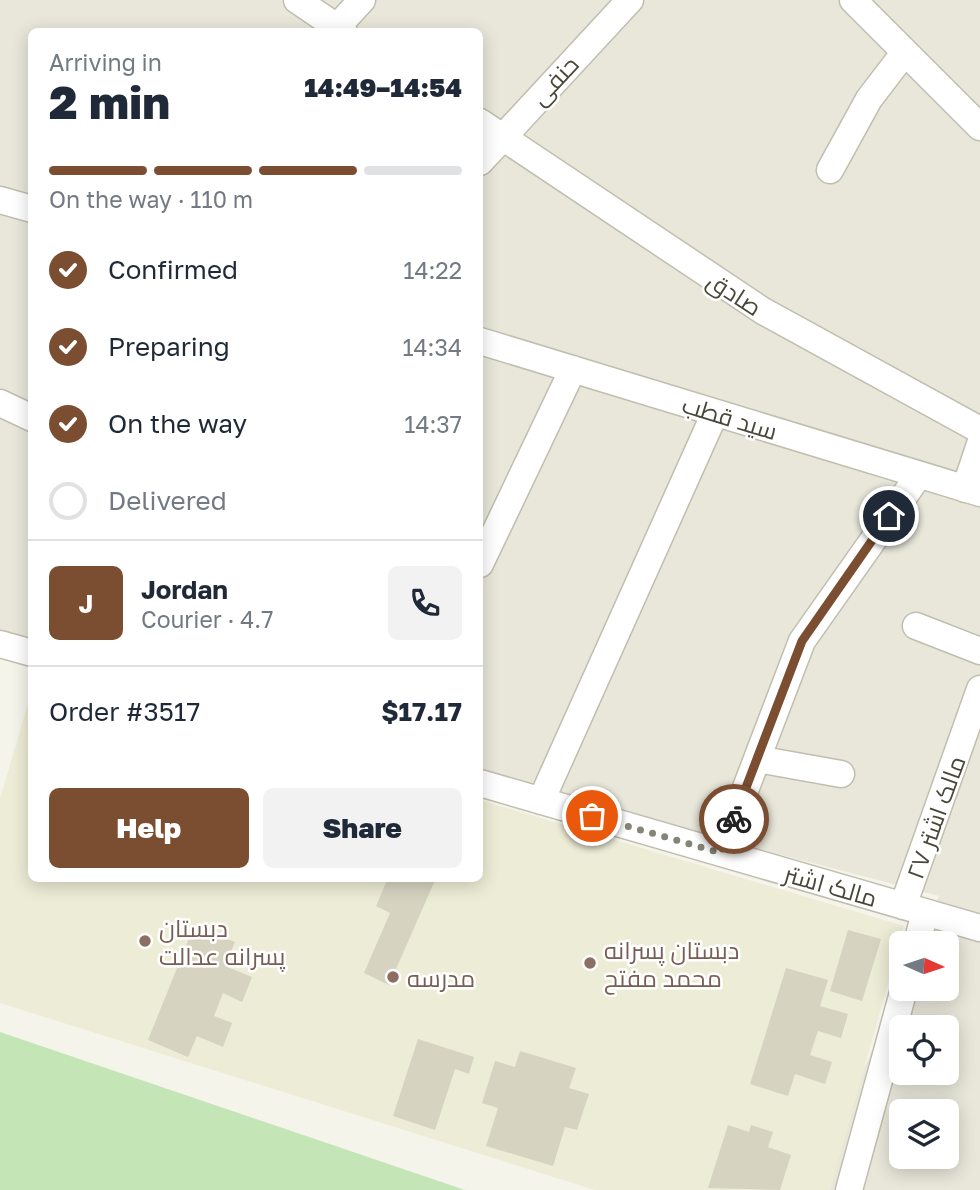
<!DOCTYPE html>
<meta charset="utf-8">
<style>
:root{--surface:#fff;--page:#f2f2f3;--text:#1f2937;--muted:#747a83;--line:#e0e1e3;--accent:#7c4e31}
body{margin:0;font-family:"Golos Text",Cairo,sans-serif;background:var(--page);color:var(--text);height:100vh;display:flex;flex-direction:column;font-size:26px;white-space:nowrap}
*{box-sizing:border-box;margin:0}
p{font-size:23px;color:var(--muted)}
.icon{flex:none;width:38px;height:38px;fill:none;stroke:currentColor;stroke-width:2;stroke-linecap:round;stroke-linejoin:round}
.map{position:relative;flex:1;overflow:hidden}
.drawer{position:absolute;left:28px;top:28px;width:455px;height:854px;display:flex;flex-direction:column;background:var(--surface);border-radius:10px;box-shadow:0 4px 18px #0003}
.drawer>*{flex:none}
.needle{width:46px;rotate:93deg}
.fabs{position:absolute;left:889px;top:931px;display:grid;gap:14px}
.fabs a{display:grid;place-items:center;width:70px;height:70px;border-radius:10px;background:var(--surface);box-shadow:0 4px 18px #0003;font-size:35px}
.pin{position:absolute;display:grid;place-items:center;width:60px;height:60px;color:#fff;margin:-30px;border:4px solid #fff;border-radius:50%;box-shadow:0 2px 7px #0007}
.courier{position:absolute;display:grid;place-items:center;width:70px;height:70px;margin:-35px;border:5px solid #7c4e31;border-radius:50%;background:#fff;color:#222;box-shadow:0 2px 9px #0007}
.head em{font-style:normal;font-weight:800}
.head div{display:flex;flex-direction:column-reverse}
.head{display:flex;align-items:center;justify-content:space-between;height:119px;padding:0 21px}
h1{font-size:46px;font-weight:800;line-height:52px}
.bar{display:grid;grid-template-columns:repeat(4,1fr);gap:10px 7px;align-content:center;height:84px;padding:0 21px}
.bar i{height:9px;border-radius:5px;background:var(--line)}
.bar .selected{background:var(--accent)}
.bar p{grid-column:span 4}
.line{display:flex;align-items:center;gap:18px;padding:0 21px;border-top:2px solid var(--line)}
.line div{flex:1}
.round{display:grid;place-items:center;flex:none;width:74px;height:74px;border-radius:10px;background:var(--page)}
ol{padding:0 21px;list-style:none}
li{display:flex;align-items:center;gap:21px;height:77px}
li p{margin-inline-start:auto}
li .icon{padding:7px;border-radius:50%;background:var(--accent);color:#fff;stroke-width:4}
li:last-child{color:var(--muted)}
li i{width:38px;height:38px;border:4px solid var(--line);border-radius:50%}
.cta{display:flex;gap:14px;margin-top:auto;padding:14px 21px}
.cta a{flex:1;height:80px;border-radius:10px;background:var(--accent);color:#fff;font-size:28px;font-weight:800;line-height:80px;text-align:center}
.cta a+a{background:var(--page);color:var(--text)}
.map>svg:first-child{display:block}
</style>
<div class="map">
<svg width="980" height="1190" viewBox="0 0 980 1190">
<rect width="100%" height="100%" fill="#f5f4eb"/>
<path fill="#e8e7da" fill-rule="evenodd" d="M0 0H980V1190H811L901 984V989H947V943H919L939 896 480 776V32H32L31 659 0 651ZM901 1027H947V1073H901ZM901 1111H947V1157H901Z"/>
<path fill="#edecd6" d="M31 693 32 878H480V800L904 926 830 1190H595L0 1003V799Z"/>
<path fill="#c4e6b7" d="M0 1032 465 1190H0Z"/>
<path fill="#d6d3c1" d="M388 878H436L389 985 364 973 390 913 376 906Z
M194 926 235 942 225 966 252 977 242 1002 223 993 214 1016 232 1023 223 1047 197 1036 188 1057 148 1040Z
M848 930 881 939 862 1001 830 991Z
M786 968 828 980 820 1006 848 1014 841 1038 818 1031 810 1055 832 1062 825 1084 795 1074 788 1096 750 1084Z
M418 1039 474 1057 469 1074 455 1069 435 1130 393 1116Z
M520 1051 576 1068 569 1088 589 1094 577 1130 565 1127 553 1166 486 1146 498 1108 482 1103 495 1061 515 1067Z
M728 1125 749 1132 751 1125 773 1132 768 1147 791 1155 780 1190 708 1188Z"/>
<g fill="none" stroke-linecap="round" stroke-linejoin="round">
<defs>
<path id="minor" d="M297 0 344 32
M853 0 980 127
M337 27 362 0
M480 122 763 311 980 430
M480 162 630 0
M830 170 869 99 905 52
M0 200 32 209
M480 341 980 493
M0 403 32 418
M965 489 980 444
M480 564 573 369
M916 626 980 651
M0 644 32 653
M757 759 841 774
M480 783 980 928
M541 801 715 413
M721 853 802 641 919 475
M903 906 980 689
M917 943 925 912
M849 1190 904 989"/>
</defs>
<use href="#minor" stroke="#c0beae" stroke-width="29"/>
<use href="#minor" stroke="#fff" stroke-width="26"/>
</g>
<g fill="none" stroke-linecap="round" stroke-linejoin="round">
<path stroke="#858477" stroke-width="7" stroke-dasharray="0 12.6" d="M592 816 721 853 734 819"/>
<path stroke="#7c4e31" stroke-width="9" d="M734 819 802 641 889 516"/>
</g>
<g fill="#8d6e63" stroke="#fff" stroke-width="2.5">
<circle cx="145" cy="941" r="7"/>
<circle cx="590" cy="963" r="7"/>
<circle cx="393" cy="977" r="7"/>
</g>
<g text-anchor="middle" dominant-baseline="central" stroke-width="5" stroke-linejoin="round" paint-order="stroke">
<g font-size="24" fill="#494739" stroke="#fff">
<text transform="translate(554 80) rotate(-47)">حنفی</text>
<text transform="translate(735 293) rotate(33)">صادق</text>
<text transform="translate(730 417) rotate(17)">سید قطب</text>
<text transform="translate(935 817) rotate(-70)">مالک اشتر ۲۷</text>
<text transform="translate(831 885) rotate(16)">مالک اشتر</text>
</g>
<g font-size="24" fill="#785e54" stroke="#fff" text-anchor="start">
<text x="159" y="927">دبستان<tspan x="159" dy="28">پسرانه عدالت</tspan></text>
<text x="604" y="949">دبستان پسرانه<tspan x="604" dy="28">محمد مفتح</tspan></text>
<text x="407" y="977">مدرسه</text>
</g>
</g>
</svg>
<div class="fabs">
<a><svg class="needle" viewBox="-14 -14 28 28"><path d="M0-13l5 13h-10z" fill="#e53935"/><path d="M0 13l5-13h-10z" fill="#747a83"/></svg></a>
<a><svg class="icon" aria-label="locate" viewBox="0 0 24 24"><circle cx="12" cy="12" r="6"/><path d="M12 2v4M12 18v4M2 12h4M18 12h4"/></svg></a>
<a><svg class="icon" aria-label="layers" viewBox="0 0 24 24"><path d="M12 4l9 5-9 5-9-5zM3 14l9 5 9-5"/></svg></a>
</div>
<div class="pin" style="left:592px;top:816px;background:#ea580c"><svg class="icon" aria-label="bag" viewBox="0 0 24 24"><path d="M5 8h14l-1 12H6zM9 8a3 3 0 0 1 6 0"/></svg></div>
<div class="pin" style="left:889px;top:516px;background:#1f2937"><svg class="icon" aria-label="home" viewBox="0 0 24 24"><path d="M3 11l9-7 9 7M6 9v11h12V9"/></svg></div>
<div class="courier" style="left:734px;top:819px"><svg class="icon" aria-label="bike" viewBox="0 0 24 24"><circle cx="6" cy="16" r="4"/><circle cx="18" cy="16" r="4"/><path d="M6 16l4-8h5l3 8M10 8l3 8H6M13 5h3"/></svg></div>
<section class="drawer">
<div class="head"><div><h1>2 min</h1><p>Arriving in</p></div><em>14:49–14:54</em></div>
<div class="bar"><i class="selected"></i><i class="selected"></i><i class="selected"></i><i></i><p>On the way · 110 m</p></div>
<ol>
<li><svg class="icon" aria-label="check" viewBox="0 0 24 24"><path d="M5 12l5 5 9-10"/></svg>Confirmed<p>14:22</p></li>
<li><svg class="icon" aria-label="check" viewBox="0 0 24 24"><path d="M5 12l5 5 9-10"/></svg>Preparing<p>14:34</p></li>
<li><svg class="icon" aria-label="check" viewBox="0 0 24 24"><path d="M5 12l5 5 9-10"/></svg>On the way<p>14:37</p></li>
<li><i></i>Delivered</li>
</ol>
<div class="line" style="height:126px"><b class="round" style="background:var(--accent);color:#fff">J</b><div><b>Jordan</b><p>Courier · 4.7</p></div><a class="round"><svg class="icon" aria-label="phone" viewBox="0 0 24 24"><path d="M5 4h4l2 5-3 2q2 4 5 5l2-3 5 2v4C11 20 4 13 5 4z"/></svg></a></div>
<div class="line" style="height:91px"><div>Order #3517</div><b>$17.17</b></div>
<div class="cta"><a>Help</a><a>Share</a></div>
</section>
</div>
